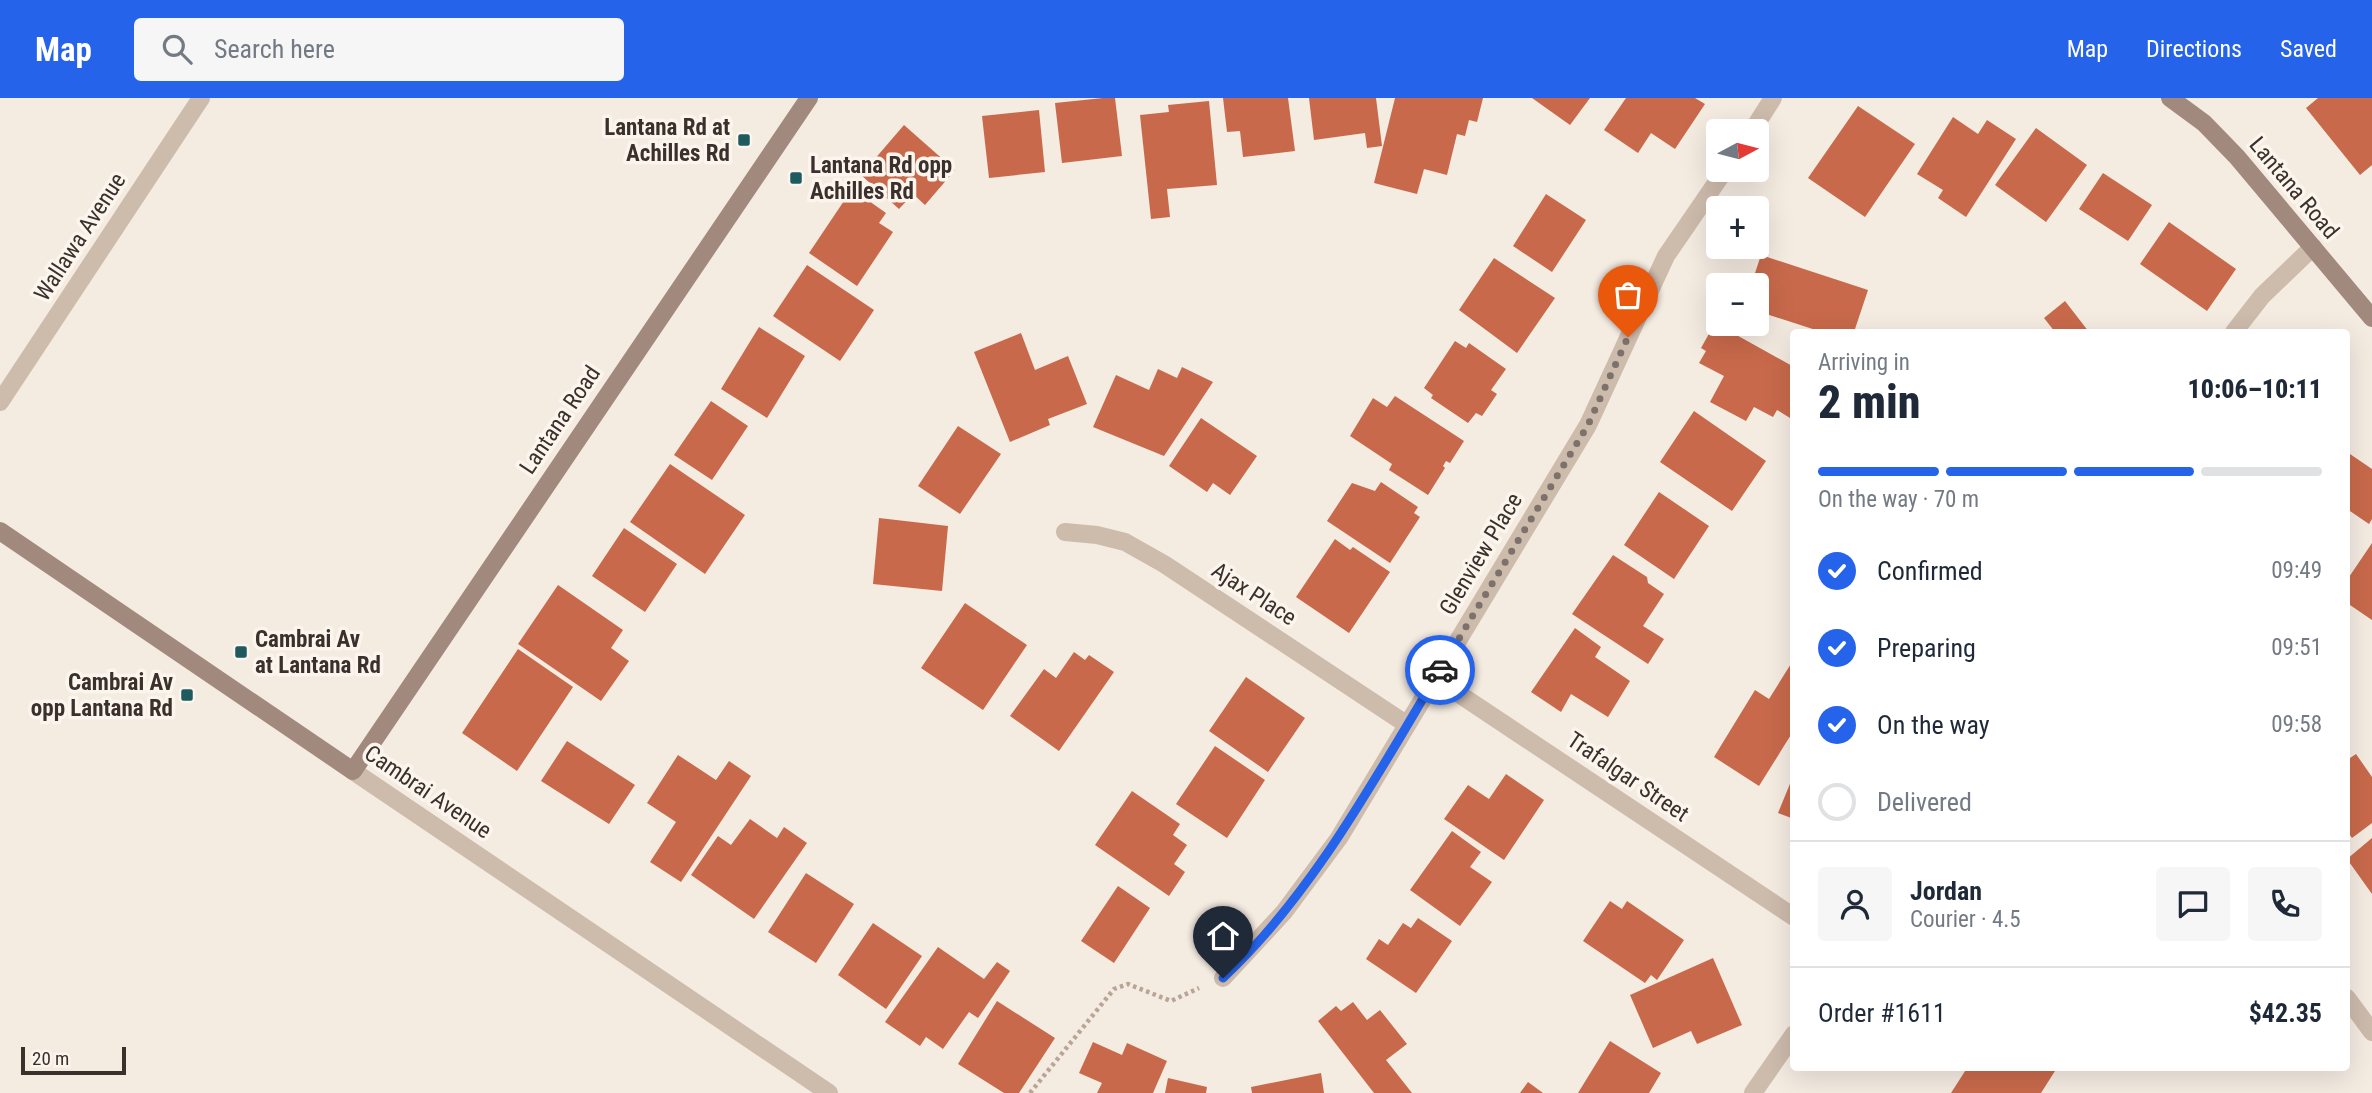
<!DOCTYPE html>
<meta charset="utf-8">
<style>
:root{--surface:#fff;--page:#f6f6f7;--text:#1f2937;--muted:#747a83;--line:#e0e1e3;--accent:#2563eb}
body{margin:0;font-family:"Roboto Condensed",sans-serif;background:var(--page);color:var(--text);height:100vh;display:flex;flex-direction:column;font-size:26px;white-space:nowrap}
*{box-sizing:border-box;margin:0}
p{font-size:23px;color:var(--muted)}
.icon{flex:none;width:38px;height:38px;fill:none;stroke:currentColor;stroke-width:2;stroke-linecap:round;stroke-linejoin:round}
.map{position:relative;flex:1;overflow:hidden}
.details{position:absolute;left:1790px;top:231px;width:560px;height:742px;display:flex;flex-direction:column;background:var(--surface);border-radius:7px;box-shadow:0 7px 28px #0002}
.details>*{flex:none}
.needle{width:46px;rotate:83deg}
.controls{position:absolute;left:1706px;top:21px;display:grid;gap:14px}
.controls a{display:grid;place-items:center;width:63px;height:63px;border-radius:7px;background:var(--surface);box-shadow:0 7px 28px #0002;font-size:35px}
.scale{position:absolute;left:21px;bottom:18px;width:105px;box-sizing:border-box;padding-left:7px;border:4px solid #3b302b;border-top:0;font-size:19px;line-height:24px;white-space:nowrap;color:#3b302b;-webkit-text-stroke:5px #fbf5ee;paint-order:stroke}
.pin{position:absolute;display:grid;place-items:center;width:60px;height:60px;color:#fff;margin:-72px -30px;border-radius:50% 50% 50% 0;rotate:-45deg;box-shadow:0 0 7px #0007}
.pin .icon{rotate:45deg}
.courier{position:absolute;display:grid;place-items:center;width:70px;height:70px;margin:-35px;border:5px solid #2563eb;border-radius:50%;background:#fff;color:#222;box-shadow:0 2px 9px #0007}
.headline em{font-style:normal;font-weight:800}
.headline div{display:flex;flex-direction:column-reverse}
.headline{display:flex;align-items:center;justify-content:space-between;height:119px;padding:0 28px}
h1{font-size:46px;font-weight:800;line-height:52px}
.bar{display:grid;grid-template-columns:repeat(4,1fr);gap:10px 7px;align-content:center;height:84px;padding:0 28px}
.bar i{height:9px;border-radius:5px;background:var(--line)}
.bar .selected{background:var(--accent)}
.bar p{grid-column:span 4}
.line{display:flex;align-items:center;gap:18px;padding:0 28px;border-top:2px solid var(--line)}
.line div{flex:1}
.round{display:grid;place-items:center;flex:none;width:74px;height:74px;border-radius:7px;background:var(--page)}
ol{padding:0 28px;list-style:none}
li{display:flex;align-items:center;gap:21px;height:77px}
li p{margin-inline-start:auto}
li .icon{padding:7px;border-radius:50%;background:var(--accent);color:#fff;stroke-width:4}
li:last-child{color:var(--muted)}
li i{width:38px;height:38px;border:4px solid var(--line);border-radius:50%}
header{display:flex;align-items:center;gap:42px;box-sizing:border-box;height:98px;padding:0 35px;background:var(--accent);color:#fff}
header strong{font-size:33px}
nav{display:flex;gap:38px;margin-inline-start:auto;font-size:24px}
.search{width:490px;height:63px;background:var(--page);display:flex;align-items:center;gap:18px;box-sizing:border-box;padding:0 24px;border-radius:7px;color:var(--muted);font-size:26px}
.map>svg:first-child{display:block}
</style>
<header>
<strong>Map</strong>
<div class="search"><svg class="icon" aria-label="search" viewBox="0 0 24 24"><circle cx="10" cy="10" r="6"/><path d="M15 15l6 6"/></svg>Search here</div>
<nav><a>Map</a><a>Directions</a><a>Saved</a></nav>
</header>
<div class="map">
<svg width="2372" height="995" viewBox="0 0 2372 995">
<rect width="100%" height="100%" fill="#f4ebe1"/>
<path fill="#c8694b" d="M1103 0H1115L1122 58 1062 65 1055 5Z
M1223 0H1288L1295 53 1243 59 1240 33 1227 34Z
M1309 0H1376L1382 48 1367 50 1365 35 1314 42Z
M1395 0H1483L1477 24 1469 22 1465 38 1457 36 1447 77 1424 71 1417 96 1374 85Z
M1532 0H1590L1570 27Z
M1626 0H1695L1705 6 1675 51 1651 35 1638 55 1604 32Z
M2318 0H2372V67L2360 77 2306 10Z
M1209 3 1217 87 1167 91 1170 119 1151 121 1140 17 1169 14 1168 7Z
M1858 8 1915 46 1865 119 1808 80Z
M1039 12 1045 74 989 80 982 18Z
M1953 19 1978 36 1987 22 2016 41 1966 119 1938 100 1943 92 1917 76Z
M904 27 955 72 925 107 913 96 899 111 861 77Z
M2036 30 2087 67 2046 124 1995 87Z
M2103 75 2152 107 2128 143 2079 111Z
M852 91 886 115 879 125 893 134 857 188 809 155Z
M1546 96 1586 122 1552 174 1513 148Z
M2169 124 2236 171 2207 213 2140 166Z
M1761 157 1868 192 1854 234H1822L1757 213V187H1751Z
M1494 160 1555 200 1517 255 1459 212Z
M807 167 874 212 840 263 773 218Z
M2065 203 2089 234H2055L2044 220Z
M1715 225 1794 269V313L1790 320 1777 312 1773 319 1754 309 1746 323 1710 304 1724 278 1699 265 1706 253 1701 250Z
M759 229 805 258 767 320 721 291Z
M1021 235 1035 272 1068 258 1087 306 1048 321 1050 327 1010 344 974 254Z
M1455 243 1466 250 1469 245 1506 271 1491 292 1497 296 1482 318 1476 315 1468 325 1431 300 1433 297 1424 290Z
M1182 269 1213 284 1164 358 1093 329 1116 277 1149 292 1158 271 1177 280Z
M1395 298 1464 343 1450 365 1446 363 1443 368 1445 370 1428 397 1389 372 1392 366 1350 338 1373 300 1387 309Z
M711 303 748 328 712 382 674 357Z
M1694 313 1766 363 1732 413 1660 364Z
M1201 320 1257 358 1230 397 1213 385 1207 394 1169 368Z
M958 328 1001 356 960 416 918 388Z
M2347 354 2372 371V421L2369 426 2347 411Z
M670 366 745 417 705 476 630 424Z
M1381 384 1418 409 1414 415 1420 419 1390 465 1327 423 1352 385 1375 393Z
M1659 394 1709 428 1674 481 1624 447Z
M879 420 948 428 942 493 873 486Z
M624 430 677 466 645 514 592 478Z
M1335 441 1350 452 1353 449 1390 474 1349 535 1296 499Z
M2372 445V522L2347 505V482Z
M1613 457 1647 479 1648 485 1664 496 1643 528 1664 541 1648 566 1572 516Z
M558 487 623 532 611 550 629 563 601 603 518 546Z
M965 505 1027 547 983 612 921 570Z
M1575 530 1601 549 1595 559 1630 583 1608 619 1571 596 1561 614 1531 594Z
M518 551 573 589 517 673 462 635Z
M1074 554 1085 562 1089 557 1114 574 1059 653 1010 618 1044 571 1056 580Z
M1794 561V632L1759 688 1714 659 1755 592 1769 601Z
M1246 579 1305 620 1268 674 1209 633Z
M567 643 635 687 609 726 541 683Z
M1215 648 1265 682 1227 740 1176 706Z
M2356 656 2372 679V725L2352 740 2347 733V662Z
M678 657 716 682 729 663 751 678 681 784 650 764 676 724 647 705Z
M1506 676 1544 702 1504 762 1444 721 1468 687 1489 701Z
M1794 676V721L1778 715Z
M1132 693 1180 726 1173 737 1187 747 1174 766 1185 774 1169 798 1095 747Z
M750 721 777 740 784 729 807 745 754 821 691 777 718 738 731 747Z
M1452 733 1481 754 1470 769 1492 784 1460 828 1410 792Z
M2372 740V796L2347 761Z
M806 775 854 806 816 865 768 834Z
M1118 788 1150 810 1114 865 1081 843Z
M1610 803 1622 811 1627 803 1684 842 1657 882 1651 877 1645 885 1583 843Z
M1418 820 1452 843 1416 895 1366 861 1379 841 1388 847 1403 825 1411 830Z
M873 825 922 858 886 911 838 877Z
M938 849 984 881 997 864 1010 873 978 920 969 914 943 951 926 939 920 948 885 924Z
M1713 860 1742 927 1697 946 1691 933 1653 950 1630 897Z
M997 903 1055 940 1019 995H1004L958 966Z
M1353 904 1367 922 1380 912 1407 946 1386 962 1412 995H1374L1318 923 1336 908 1341 913Z
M1610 943 1661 975 1649 995H1578Z
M1093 944 1122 957 1127 945 1167 963 1153 995H1097L1102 985 1079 975Z
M1967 970H2051L2055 973 2041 995H1951Z
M1321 975 1324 995H1252L1251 989Z
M1168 980 1207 989 1206 995H1165Z
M1528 984 1543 995H1520Z"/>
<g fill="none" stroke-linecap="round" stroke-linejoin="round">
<path stroke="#b9a596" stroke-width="4.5" stroke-dasharray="3.5 3.5" stroke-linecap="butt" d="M1030 995 1114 891 1128 886 1171 903 1199 890"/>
<path stroke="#cdbbac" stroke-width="18" d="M1752 33 1773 0
M2234 234 2262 198 2313 149
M0 304 201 0
M1065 434 1097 437 1125 444 1164 466 1406 626
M1435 580 1794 819
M353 673 829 995
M1223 880 1284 814 1339 740 1588 327 1666 158 1725 72
M2347 900 2372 934
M1753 995 1794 936"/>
<path stroke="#a18a7d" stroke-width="18" d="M2170 0 2204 25 2237 59 2372 220
M0 433 353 673 809 0"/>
</g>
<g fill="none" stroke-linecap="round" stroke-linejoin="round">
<path stroke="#7c716b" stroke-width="7" stroke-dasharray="0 12.6" d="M1440 572 1588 327 1628 239"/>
<path stroke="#2563eb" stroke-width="9" d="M1223 880C1313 796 1377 677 1440 572"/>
</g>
<g fill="#1f5a5e" stroke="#fbf5ee" stroke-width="2.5">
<rect x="737" y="35" width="14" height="14" rx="3.5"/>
<rect x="789" y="73" width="14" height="14" rx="3.5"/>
<rect x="234" y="547" width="14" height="14" rx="3.5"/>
<rect x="180" y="590" width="14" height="14" rx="3.5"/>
</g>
<g text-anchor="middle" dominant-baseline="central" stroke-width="7" stroke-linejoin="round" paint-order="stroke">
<g font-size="23" font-weight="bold" fill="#3b302b" stroke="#fbf5ee" text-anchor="end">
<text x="730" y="29">Lantana Rd at<tspan x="730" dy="26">Achilles Rd</tspan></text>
<text x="810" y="67" text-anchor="start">Lantana Rd opp<tspan x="810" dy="26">Achilles Rd</tspan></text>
<text x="255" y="541" text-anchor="start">Cambrai Av<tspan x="255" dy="26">at Lantana Rd</tspan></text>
<text x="173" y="584">Cambrai Av<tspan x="173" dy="26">opp Lantana Rd</tspan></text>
</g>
<g font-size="23" fill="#3b302b" stroke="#fbf5ee">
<text transform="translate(2294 90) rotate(50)">Lantana Road</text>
<text transform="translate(80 139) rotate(-57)">Wallawa Avenue</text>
<text transform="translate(560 322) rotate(-56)">Lantana Road</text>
<text transform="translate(1481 456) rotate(-59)">Glenview Place</text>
<text transform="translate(1254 496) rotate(33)">Ajax Place</text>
<text transform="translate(1628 679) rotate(34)">Trafalgar Street</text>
<text transform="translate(428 694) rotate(34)">Cambrai Avenue</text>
</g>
</g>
</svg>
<div class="controls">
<a><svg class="needle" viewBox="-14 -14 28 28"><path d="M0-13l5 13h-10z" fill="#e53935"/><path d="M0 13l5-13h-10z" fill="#747a83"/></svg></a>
<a>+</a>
<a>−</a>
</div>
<div class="scale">20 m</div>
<div class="pin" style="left:1628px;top:239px;background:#ea580c"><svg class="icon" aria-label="bag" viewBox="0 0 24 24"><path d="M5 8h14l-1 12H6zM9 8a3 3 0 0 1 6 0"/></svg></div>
<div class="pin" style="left:1223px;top:880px;background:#1f2937"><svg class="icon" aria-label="home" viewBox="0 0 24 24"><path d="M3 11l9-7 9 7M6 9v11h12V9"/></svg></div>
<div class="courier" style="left:1440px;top:572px"><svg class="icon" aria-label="car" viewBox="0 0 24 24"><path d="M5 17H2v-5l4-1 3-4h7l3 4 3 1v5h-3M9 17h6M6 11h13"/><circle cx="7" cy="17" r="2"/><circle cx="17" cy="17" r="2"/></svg></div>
<section class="details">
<div class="headline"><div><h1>2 min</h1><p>Arriving in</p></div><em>10:06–10:11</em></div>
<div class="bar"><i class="selected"></i><i class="selected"></i><i class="selected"></i><i></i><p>On the way · 70 m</p></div>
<ol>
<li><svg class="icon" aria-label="check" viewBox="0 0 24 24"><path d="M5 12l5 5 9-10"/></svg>Confirmed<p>09:49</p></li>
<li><svg class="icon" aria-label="check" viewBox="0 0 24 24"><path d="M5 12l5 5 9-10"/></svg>Preparing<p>09:51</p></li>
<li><svg class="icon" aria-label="check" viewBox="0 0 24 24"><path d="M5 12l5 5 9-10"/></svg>On the way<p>09:58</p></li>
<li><i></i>Delivered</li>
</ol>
<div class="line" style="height:126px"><a class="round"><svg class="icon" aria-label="person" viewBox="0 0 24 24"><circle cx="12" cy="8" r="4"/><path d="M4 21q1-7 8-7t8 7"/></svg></a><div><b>Jordan</b><p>Courier · 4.5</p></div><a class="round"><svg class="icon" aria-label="chat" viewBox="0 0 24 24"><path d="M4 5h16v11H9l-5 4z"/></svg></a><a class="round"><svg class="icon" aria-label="phone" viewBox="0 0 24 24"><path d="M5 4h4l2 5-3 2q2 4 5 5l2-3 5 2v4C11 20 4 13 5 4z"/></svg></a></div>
<div class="line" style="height:91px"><div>Order #1611</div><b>$42.35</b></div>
</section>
</div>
